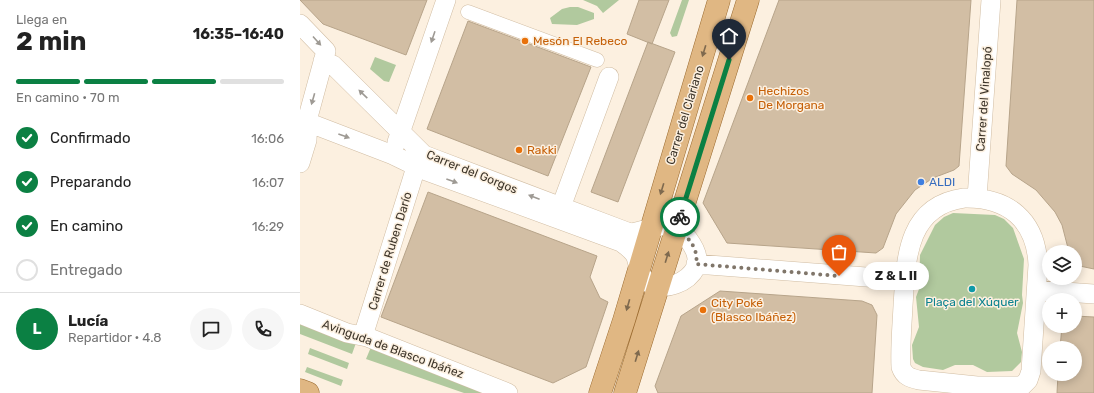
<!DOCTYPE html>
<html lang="es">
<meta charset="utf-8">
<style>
:root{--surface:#fff;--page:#f6f6f6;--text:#222;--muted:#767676;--line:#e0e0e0;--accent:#0b8043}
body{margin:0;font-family:Rubik,sans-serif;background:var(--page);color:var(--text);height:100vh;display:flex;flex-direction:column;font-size:15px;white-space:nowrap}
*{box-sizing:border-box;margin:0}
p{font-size:13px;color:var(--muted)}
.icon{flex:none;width:22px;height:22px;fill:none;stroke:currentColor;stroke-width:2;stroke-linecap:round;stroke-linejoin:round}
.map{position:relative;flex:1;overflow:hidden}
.sheet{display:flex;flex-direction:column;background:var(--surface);width:300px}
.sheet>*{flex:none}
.tools{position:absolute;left:742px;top:245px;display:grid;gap:8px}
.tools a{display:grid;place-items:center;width:40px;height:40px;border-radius:50%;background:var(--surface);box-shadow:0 2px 10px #0003;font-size:20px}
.pin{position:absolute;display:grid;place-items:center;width:34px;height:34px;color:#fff;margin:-41px -17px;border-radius:50% 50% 50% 0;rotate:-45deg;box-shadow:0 0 4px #0007}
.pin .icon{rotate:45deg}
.courier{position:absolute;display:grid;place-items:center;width:40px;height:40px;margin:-20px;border:3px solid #0b8043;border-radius:50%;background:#fff;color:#222;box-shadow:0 1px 5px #0007}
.bubble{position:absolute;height:28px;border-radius:14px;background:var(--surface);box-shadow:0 2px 10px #0003;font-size:13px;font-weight:700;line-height:28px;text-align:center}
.summary em{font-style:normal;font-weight:700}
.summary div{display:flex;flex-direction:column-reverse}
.summary{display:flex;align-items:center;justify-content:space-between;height:68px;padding:0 16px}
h1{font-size:26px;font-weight:700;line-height:30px}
.bar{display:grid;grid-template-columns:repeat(4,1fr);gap:6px 4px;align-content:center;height:48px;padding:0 16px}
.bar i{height:5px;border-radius:3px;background:var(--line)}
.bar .selected{background:var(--accent)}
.bar p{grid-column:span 4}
.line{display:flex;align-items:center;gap:10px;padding:0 16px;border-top:1px solid var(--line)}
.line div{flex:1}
.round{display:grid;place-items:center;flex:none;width:42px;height:42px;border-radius:21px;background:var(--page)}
ol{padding:0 16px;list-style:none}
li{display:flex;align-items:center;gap:12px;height:44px}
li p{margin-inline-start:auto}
li .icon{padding:4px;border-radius:50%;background:var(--accent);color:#fff;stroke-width:4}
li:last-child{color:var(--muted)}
li i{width:22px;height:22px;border:2px solid var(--line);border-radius:50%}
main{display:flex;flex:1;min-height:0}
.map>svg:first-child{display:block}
</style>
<main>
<section class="sheet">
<div class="summary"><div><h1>2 min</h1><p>Llega en</p></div><em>16:35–16:40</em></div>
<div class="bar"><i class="selected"></i><i class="selected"></i><i class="selected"></i><i></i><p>En camino · 70 m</p></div>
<ol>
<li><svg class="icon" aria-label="check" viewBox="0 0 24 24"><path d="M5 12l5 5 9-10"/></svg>Confirmado<p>16:06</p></li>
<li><svg class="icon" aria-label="check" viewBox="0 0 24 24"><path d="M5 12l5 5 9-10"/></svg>Preparando<p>16:07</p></li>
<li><svg class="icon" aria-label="check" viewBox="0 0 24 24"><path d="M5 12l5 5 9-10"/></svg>En camino<p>16:29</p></li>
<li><i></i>Entregado</li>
</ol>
<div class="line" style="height:72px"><b class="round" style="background:var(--accent);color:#fff">L</b><div><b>Lucía</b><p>Repartidor · 4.8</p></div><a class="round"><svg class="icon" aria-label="chat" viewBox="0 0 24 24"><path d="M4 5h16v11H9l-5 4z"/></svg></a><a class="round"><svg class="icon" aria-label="phone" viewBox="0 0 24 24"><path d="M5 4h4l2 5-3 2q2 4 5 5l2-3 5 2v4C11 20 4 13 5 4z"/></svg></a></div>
</section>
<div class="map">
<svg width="794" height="393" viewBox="0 0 794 393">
<rect width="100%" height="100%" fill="#fcf0e0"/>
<path fill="#b1c99e" d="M283 0H319L303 13 297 6Z
M382 0H389L377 36 372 37 370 33Z
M270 7H278L294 13V19L277 25 252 24 250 18 262 9Z
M75 57 96 65 89 82 84 81 70 69Z
M653 213 695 215 704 219 713 228 724 259 722 295 723 303 717 333 722 352 721 362 712 371 687 372 673 365H655L643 370 623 367 615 363 613 359 612 345 619 327 616 297 619 289 620 255 635 225 644 217Z
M0 321 56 343 52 354 0 334Z
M71 347 193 393H164L66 359Z
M10 348 49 363 47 369 8 354Z
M7 367 43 380 41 386 5 372Z"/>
<path fill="#d2bea4" stroke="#b7a48a" d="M0 0H127L106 55 23 24Z
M339 0H369L352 44 327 34Z
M479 0H671L659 166 654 170 633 178 615 190 596 214 583 248 576 253 427 243 403 203Z
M717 0H794V269L775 265V252H769L762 225 755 212 736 190 712 174 706 166Z
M168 21 291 67 248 176 127 129Z
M348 42 375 52 318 202 291 192Z
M128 192 297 256 290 277 300 298 308 302 286 367 253 383 81 317Z
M420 291 562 301 572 305 577 315 572 393H358L355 386 381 316Z
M775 316 794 317V393H757L758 374H775V348H760L762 326H775Z"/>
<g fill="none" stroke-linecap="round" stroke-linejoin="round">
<defs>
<path id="pedestrian" d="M168 12 297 60"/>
<path id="minor" d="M0 24 26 51 8 117 7 140 0 163
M7 122 93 155 124 170 321 242C326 246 333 250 336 257 339 266 339 278 349 283 364 292 388 283 396 267 400 257 394 247 388 239 384 233 377 227 369 226 356 224 343 232 330 233L124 155 33 65 23 61
M97 142 146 0
M664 198C708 197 736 220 738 265L731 371 728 380 722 386H677L619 380C610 378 604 376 601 367 600 347 602 326 603 306 606 260 606 206 664 198Z
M677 198 691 0
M261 207 309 77
M396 264 605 280
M737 290 794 294
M0 314 47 333 67 337 208 393
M63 336 112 180 116 167 115 154"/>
<path id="primary" d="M0 390 8 393
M300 393 324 320 419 0
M325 393 448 0"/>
</defs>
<use href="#pedestrian" stroke="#d1bda3" stroke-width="15"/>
<use href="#minor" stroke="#d1bda3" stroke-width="20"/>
<use href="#primary" stroke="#9a6a2f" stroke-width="23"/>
<use href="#pedestrian" stroke="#fff" stroke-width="14"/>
<use href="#minor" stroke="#fff" stroke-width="19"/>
<use href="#primary" stroke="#e0b783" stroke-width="22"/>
</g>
<defs><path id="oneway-solid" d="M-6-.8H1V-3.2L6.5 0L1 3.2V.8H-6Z"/></defs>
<g fill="#9e9a94">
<use href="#oneway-solid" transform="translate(133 37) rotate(109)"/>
<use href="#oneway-solid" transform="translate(17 41) rotate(48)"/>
<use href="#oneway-solid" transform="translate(63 94) rotate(-136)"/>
<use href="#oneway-solid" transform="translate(13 99) rotate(106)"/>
<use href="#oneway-solid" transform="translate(44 136) rotate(20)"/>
<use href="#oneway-solid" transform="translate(152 181) rotate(20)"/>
<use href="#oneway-solid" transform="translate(234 197) rotate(-159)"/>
</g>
<g fill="#7e694e">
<use href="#oneway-solid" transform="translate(404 51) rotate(107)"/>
<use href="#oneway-solid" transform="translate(362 189) rotate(107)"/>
<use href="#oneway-solid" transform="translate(367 257) rotate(-73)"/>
<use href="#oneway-solid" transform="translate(328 305) rotate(106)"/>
<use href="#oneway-solid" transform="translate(337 356) rotate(-73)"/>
</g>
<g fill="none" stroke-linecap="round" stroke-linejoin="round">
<path stroke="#80766a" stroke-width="4" stroke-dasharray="0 7.2" d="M380 217 376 228C388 236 399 249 396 264L539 276"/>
<path stroke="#0b8043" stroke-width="5" d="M380 217 429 60"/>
</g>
<g fill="#e8710a" stroke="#fcf0e0" stroke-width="1.5">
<circle cx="225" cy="41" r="4"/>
<circle cx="450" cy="98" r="4"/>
<circle cx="219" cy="150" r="4"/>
<circle cx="403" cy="310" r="4"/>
</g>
<circle fill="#3f7fe0" stroke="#fcf0e0" stroke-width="1.5" cx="621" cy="182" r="4"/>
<circle fill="#0f9aa8" stroke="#fcf0e0" stroke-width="1.5" cx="672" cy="289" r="4"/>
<g text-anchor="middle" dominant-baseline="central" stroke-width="3" stroke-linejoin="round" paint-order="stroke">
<g font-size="12" fill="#c56008" stroke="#fcf0e0" text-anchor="start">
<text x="233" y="41">Mesón El Rebeco</text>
<text x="458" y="91">Hechizos<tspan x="458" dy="14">De Morgana</tspan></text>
<text x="227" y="150">Rakki</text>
<text x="411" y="303">City Poké<tspan x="411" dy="14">(Blasco Ibáñez)</tspan></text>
</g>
<g font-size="12" fill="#3d352a" stroke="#fcf0e0">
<text transform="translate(684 99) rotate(-86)">Carrer del Vinalopó</text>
<text transform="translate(385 115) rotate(-73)">Carrer del Clariano</text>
<text transform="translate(172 172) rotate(22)">Carrer del Gorgos</text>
<text transform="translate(90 251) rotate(-73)">Carrer de Ruben Darío</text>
<text transform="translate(93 349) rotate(20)">Avinguda de Blasco Ibáñez</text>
</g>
<g font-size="12" fill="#366cbe" stroke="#fcf0e0" text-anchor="start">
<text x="629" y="182">ALDI</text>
</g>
<g font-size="12" fill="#0d838f" stroke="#fcf0e0">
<text x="672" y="302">Plaça del Xúquer</text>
</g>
</g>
</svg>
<div class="tools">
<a><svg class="icon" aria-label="layers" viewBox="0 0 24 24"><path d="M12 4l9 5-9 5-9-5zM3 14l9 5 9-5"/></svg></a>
<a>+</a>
<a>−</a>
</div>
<div class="pin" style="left:539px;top:276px;background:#ea580c"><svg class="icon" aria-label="bag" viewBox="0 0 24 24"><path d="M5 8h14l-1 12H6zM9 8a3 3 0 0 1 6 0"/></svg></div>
<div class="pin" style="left:429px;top:60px;background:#1f2937"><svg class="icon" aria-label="home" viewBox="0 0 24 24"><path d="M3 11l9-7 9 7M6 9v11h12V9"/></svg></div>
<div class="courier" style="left:380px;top:217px"><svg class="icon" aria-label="bike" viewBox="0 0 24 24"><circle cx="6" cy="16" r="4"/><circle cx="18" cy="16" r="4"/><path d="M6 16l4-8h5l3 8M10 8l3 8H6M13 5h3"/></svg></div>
<div class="bubble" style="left:563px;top:262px;width:66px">Z &amp; L II</div>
</div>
</main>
